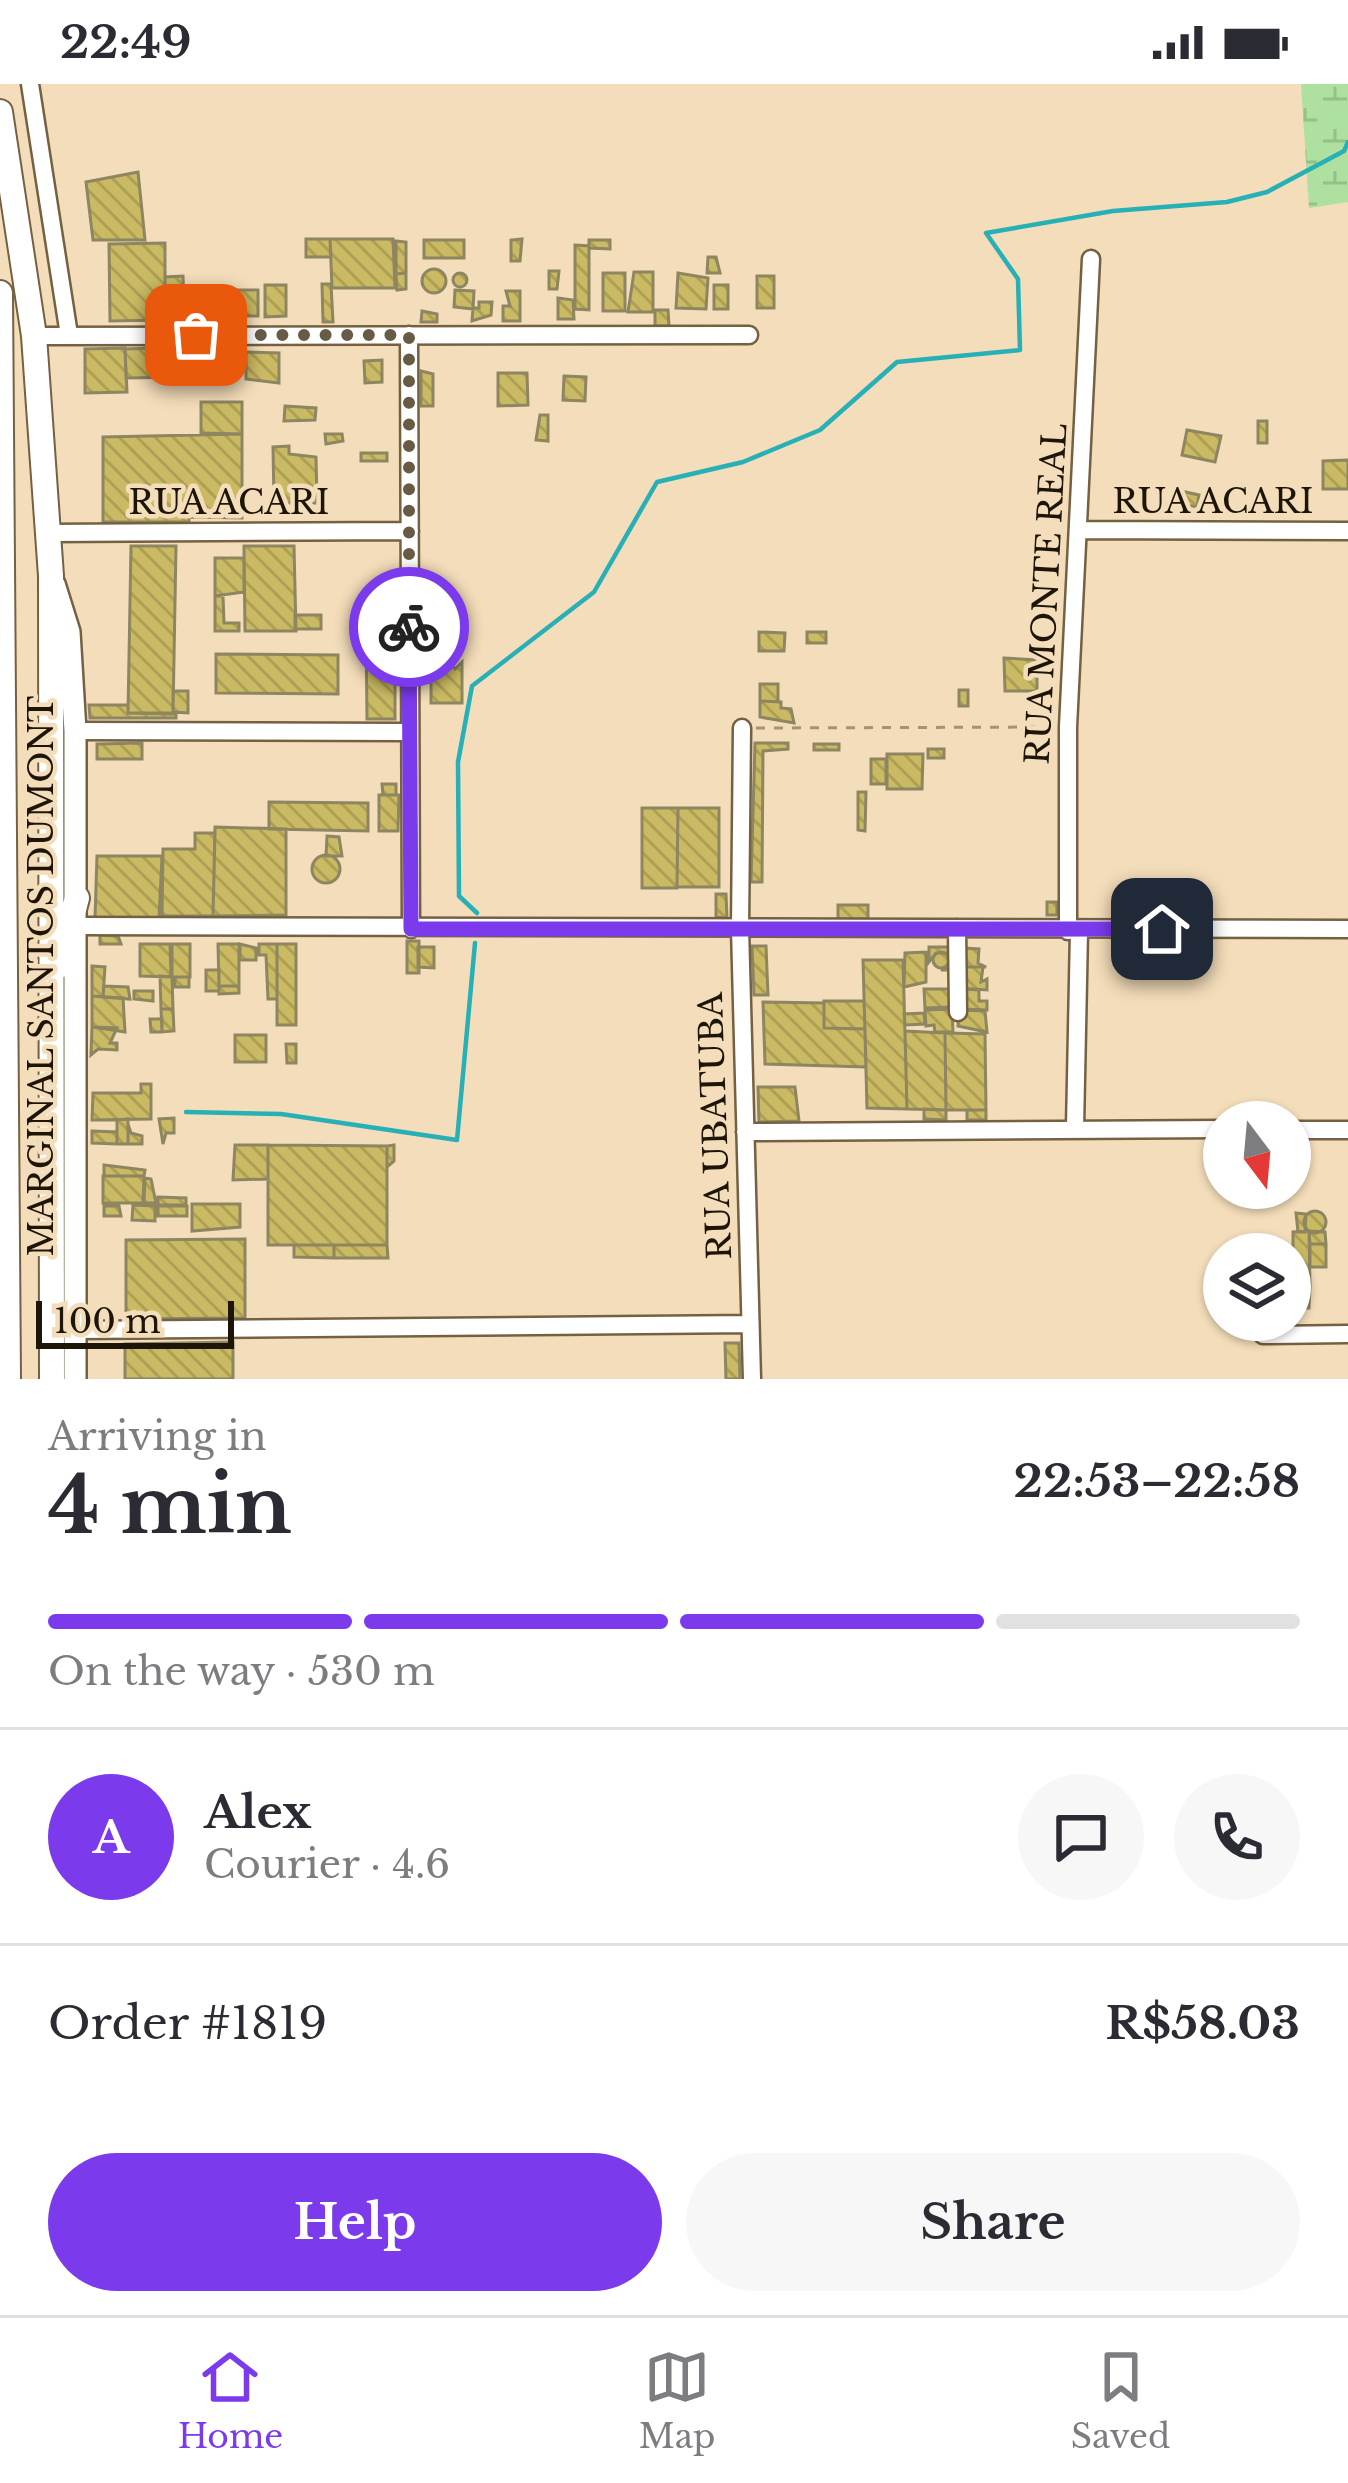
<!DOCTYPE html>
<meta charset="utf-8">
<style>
:root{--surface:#fff;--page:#f7f7f7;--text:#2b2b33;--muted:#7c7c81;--line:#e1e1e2;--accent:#7c3aed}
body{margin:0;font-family:"Libre Baskerville",serif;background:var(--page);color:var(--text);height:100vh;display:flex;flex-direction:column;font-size:45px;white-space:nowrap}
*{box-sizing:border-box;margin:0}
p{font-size:39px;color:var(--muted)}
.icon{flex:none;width:66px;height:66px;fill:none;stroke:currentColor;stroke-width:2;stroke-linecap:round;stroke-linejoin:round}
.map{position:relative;height:1295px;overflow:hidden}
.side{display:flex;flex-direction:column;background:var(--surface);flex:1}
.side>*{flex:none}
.needle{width:78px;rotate:164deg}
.controls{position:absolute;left:1203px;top:1017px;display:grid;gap:24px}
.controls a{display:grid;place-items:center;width:108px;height:108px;border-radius:50%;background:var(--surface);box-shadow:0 3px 9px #0004;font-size:60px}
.scale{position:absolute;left:36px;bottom:30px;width:198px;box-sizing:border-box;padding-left:12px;border:6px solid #1d1508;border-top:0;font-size:33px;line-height:42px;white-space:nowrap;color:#1d1508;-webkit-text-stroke:9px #f4ddba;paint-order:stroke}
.pin{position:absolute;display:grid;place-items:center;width:102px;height:102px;color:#fff;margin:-51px;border-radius:24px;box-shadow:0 6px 18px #0006}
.courier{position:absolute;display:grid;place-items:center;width:120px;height:120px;margin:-60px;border:9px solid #7c3aed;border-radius:50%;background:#fff;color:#222;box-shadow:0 3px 15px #0007}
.head em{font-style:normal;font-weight:700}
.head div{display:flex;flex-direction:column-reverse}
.head{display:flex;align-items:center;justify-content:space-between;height:204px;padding:0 48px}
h1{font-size:78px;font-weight:700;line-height:90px}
.bar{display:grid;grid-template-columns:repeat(4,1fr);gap:18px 12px;align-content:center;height:144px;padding:0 48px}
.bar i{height:15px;border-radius:9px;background:var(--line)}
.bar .current{background:var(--accent)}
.bar p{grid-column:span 4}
.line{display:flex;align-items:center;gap:30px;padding:0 48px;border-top:3px solid var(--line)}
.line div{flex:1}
.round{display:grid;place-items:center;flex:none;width:126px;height:126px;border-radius:63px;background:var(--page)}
.action{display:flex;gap:24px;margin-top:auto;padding:24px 48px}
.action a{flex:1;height:138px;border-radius:72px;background:var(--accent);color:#fff;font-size:48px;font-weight:700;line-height:138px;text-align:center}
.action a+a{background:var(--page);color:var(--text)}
.status{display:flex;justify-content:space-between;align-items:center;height:84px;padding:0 60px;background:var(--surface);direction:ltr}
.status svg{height:33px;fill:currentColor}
.menu{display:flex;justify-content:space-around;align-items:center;height:168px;border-top:3px solid var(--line);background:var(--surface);font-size:33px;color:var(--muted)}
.menu a{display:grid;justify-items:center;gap:6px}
.menu .current{color:var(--accent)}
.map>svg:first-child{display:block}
</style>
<div class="status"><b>22:49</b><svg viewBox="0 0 49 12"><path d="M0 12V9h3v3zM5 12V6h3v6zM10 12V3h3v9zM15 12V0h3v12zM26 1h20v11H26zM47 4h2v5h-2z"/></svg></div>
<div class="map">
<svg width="1348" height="1295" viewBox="0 0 1348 1295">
<defs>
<pattern id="wetland-marsh" width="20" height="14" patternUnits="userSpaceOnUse" patternTransform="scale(3)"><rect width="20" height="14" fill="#aee1a0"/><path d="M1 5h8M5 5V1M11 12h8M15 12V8" fill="none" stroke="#95c088"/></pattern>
<pattern id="building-back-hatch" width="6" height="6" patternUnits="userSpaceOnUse" patternTransform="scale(3)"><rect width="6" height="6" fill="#caba63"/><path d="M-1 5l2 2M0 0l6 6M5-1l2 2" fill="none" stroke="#ad9f54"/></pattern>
</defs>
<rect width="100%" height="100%" fill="#f4ddba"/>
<path fill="url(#wetland-marsh)" d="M1301 0H1348V118L1309 124Z"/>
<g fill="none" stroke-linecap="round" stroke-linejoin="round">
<path stroke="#27b0b6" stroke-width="4.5" d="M477 829 459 812 458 678 472 602 594 508 657 398 743 378 820 346 897 278 1020 266 1018 195 986 149 1113 127 1227 118 1267 108 1344 67 1348 58
M186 1028 281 1030 457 1056 475 859"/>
</g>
<path fill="url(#building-back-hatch)" stroke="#8d8661" stroke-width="3" d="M138 88 145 156H93L86 98Z
M306 155H330L331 173H306Z
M330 155H393L395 204H332Z
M522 155 520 177H511V156Z
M424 156H464V174H424Z
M589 156H610V165L589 164Z
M396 157 406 158V189L396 190Z
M165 159V236L110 237 109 160Z
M575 161 589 162V226L575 225Z
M708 173H716L720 189H707Z
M422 197a12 12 0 1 1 24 0a12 12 0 1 1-24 0Z
M549 187H559L557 205H549Z
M634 188H653V228H628Z
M453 196a7 7 0 1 1 14 0a7 7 0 1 1-14 0Z
M406 189V205L397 206 396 190Z
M603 189H625V227H603Z
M678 189 708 194 706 225 676 224Z
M183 192 184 219H165V193Z
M757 192H774V224H757Z
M322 200H331L333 238H323Z
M265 201H286V232L265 233Z
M714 201H728V225H714Z
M238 206H258V232H238Z
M455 206 474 207 473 225 454 223Z
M506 207H520V237H503V222H510Z
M558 214 573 216 574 235H558Z
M479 218H492L491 231 472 237 473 224H479Z
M655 226H668L669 242H655Z
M422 227 437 230V238H421Z
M188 263V293L126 294 125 265Z
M233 263H242V279H233Z
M125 264 127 308 85 309V265Z
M246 268 279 269V299L246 295Z
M382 276V298L365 299 364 277Z
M421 287 433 290V322H421Z
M498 289H527L528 321 498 322Z
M564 292 586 293 585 317 563 316Z
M201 318H242V350L201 349Z
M285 322 316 324 315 336 284 337Z
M540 331H548V357L536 356Z
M1258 337H1267V359H1258Z
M1187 346 1221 352 1215 378 1182 371Z
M242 350V428L189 426V438H103V353Z
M325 350H342L343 357 326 360Z
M289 362V370L316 373 317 419H274L273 363Z
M361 369H387V377H361Z
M1348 376V405H1323V377Z
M1181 407 1199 411 1197 423 1179 420Z
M189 426 242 428V434L189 433Z
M131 462H176L173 630 128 629Z
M244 462H294L296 547H245Z
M215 474H244V508L215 512Z
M215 512H223L224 539H239V547H215Z
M295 531H321V545H295Z
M366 548H395V635H367Z
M759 548 785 549 784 567H759Z
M807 548H826V559H807Z
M216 570 338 571V610L216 609Z
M1004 574 1037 576V607H1005Z
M431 578H449L455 585 462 578V619H431Z
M760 600H778V618L760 617Z
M959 606H968V622H959Z
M173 607H188V629L173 628Z
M760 617 781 618V624L791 625 794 639 760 633Z
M89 621H128V629H176V634H90Z
M142 659V675H97V660Z
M755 659H788V665L763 667 762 798H751Z
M814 660H839V666H814Z
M928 665H944V674H928Z
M887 670H923L922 705H887Z
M871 675H886V700H871Z
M382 700H396V711H383Z
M858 708H866L865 747 858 746Z
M379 711H399L398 747H379Z
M269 718 368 719V747L269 745Z
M642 724H678L677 804H642Z
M678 724H719V803H677Z
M215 743 286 745V831L213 832Z
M195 749H215L213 832H162L163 765H195Z
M327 752 339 753 342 772H326Z
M312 785a14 14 0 1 1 28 0a14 14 0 1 1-28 0Z
M97 772H162L159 835 95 834Z
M716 810H726L727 834 716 833Z
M1047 818H1057V831H1047Z
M838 821H868V835H838Z
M100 851 118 852 121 860H100Z
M407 857H419V889H407Z
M140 860H170L171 893 140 892Z
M172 860H190V893H172Z
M218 860H239V902H219Z
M240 860 256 864V876H240Z
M259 860H277V915H268L266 871H259Z
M277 860H296V941H277Z
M752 862H766L768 911H754Z
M418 863H434V884L418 883Z
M929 863H953V886H941L949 882V869H936L929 878Z
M963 864 979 865 978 879 986 883H962Z
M926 868V898L904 903 905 869Z
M933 876a8 8 0 1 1 16 0a8 8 0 1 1-16 0Z
M863 876H903L907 1025 867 1024Z
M92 882 105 883 103 913 92 912Z
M961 883H983L981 898 987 895V906L959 904Z
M206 886H219V907H206Z
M160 892 172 893 173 925H161Z
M175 893H189V903H175Z
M104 902 128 903 130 915 103 913Z
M219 902H239V909L219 910Z
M924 905H950L951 923 925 924Z
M964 905 979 906V917H987V926L963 925Z
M134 907H153V917L134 915Z
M92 912 123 914 125 948 92 943Z
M824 917H864L865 945 824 944Z
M763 918 824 919V944L865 945 866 983 765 980Z
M161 925H173L174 947 162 948Z
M952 925 953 948H935L934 941 926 942 925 926Z
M959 926 985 927 987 948 958 942Z
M924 929 925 940 905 941 904 930Z
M150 935H162V948H151Z
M92 943 117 944 110 959H117V966L98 965 91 971Z
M905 947 945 949 946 1026 907 1025Z
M945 949 985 950 986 1026H946Z
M235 951H266V978H235Z
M286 960H296V979H287Z
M141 1000H151V1035L92 1036 93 1009H141Z
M758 1003H795L799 1037 759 1038Z
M924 1025 946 1026V1036L924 1035Z
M967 1026H986V1036H967Z
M174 1034V1049H166L163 1060 159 1035Z
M128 1035V1060H117V1036Z
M128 1040 131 1049 142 1052V1060H128Z
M92 1047 117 1048V1060L92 1059Z
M235 1061H268V1095L233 1096Z
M268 1061 387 1062V1161H268Z
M394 1061V1077L387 1083V1062Z
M104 1081 145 1086 144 1092H104Z
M103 1092H144L143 1119H103Z
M145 1094 151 1095 156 1119H144Z
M158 1113 186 1114V1121H158Z
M192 1120H240V1143L192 1147Z
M133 1121 155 1122V1137L132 1136Z
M104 1122H119L121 1132H104Z
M158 1122H187V1132H158Z
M1304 1138a11 11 0 1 1 22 0a11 11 0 1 1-22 0Z
M1296 1129 1306 1130 1305 1148H1298Z
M1309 1147 1325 1148 1326 1160H1310Z
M1309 1147 1310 1202H1293V1148Z
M245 1155V1234L126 1235V1156Z
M1310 1160H1326V1183H1310Z
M294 1161H334V1174L294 1173Z
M334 1161H387L388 1174H334Z
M1293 1202H1310L1309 1224H1294Z
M233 1258V1295H125V1260Z
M725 1259H739L740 1295H726Z"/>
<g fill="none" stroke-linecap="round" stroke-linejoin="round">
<defs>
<path id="minor" d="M30 0 69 251
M409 251 411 845
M34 252 749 251
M1079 446 1348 447
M48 449 410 447
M742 644 740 844 752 1295
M75 647 407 648
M78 842 1348 845
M957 844 958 928
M1068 847V643L1091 175
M1075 1044 1079 847
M1290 1046H1348
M745 1048 1224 1045
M75 1246 750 1240
M1263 1251 1348 1250"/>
<path id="major" d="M54 500 69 548 75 647V1295"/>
<path id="highway" d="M0 28 34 252 51 492 52 1295
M0 209 8 1295
M59 882 77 814"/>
</defs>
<use href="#minor" stroke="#756141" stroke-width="21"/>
<use href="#major" stroke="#756141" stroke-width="26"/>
<use href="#highway" stroke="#756141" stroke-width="28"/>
<path stroke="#a59378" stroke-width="3" stroke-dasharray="9 9" stroke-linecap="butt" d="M756 644 1052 643"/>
<use href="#minor" stroke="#fff" stroke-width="16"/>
<use href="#major" stroke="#fff" stroke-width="21"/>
<use href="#highway" stroke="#fff" stroke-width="24"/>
</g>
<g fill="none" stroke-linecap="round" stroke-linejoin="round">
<path stroke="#685b46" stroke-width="12" stroke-dasharray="0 21.6" d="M196 251H409V543"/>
<path stroke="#7c3aed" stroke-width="15" d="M409 543 411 845H1162"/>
</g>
<g text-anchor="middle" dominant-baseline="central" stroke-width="9" stroke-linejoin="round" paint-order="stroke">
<g font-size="33" fill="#1d1508" stroke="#f4ddba">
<text x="1213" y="417">RUA ACARI</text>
<text x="229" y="418">RUA ACARI</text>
<text transform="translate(1046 510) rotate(-87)">RUA MONTE REAL</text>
<text transform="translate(41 892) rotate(-90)">MARGINAL SANTOS DUMONT</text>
<text transform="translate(715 1042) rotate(-92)">RUA UBATUBA</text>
</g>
</g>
</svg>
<div class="controls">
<a><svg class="needle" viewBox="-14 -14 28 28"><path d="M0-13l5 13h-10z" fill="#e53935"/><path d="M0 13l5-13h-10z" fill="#7c7c81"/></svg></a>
<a><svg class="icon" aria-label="layers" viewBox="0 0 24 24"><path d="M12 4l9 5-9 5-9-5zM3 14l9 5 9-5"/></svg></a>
</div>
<div class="scale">100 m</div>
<div class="pin" style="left:196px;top:251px;background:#ea580c"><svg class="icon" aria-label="bag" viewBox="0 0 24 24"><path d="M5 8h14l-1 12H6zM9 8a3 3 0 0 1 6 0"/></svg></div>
<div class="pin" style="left:1162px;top:845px;background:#1f2937"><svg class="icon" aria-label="home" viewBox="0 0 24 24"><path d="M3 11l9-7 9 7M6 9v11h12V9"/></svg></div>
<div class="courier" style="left:409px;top:543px"><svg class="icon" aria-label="bike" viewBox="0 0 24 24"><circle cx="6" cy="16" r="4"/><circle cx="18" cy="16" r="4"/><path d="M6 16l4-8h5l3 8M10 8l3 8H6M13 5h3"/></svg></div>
</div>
<section class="side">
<div class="head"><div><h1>4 min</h1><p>Arriving in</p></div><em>22:53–22:58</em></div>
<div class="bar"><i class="current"></i><i class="current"></i><i class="current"></i><i></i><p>On the way · 530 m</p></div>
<div class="line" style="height:216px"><b class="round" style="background:var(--accent);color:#fff">A</b><div><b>Alex</b><p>Courier · 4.6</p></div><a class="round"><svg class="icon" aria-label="chat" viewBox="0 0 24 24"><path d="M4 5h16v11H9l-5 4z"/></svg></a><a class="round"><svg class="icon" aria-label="phone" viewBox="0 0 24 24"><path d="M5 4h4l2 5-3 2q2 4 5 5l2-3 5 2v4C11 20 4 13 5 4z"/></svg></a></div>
<div class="line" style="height:156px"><div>Order #1819</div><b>R$58.03</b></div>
<div class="action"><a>Help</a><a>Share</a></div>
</section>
<nav class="menu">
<a class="current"><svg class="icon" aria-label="home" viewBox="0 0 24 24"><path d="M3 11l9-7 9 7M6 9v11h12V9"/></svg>Home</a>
<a><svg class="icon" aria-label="map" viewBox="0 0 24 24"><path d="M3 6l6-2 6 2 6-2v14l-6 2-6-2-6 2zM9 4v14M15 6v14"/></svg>Map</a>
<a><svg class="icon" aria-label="saved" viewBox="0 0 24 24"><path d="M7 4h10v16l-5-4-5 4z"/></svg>Saved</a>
</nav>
